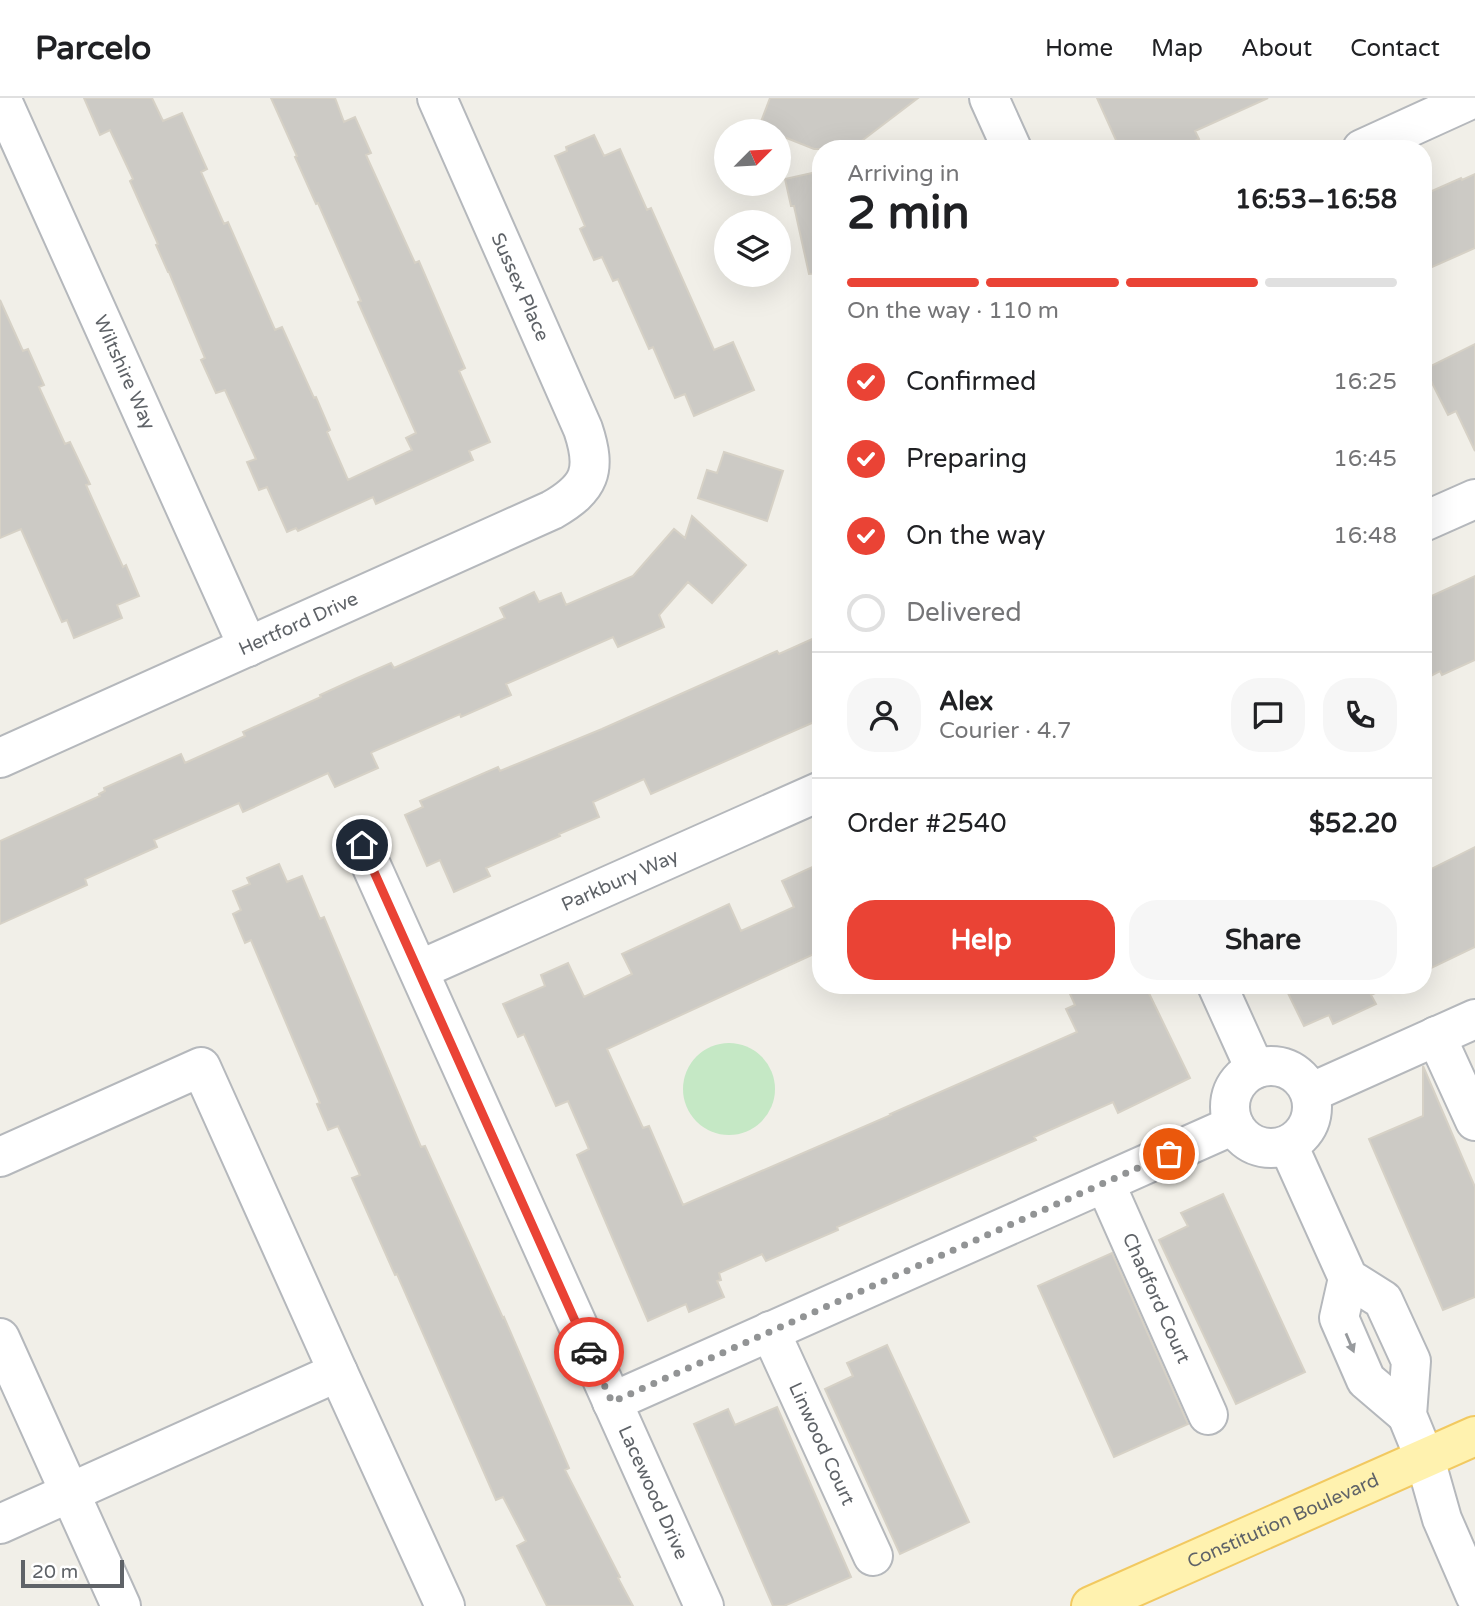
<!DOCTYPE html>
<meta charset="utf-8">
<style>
:root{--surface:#fff;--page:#f6f6f6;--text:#202124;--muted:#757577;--line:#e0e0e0;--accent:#ea4335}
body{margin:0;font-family:"Varela Round",sans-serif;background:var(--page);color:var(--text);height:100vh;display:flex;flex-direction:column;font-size:26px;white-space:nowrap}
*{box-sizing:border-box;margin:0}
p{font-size:23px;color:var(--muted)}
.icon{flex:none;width:38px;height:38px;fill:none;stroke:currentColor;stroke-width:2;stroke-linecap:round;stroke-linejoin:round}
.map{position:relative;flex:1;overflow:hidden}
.details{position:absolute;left:812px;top:42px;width:620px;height:854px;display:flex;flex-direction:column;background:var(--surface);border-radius:28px;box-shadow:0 7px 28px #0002}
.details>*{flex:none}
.needle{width:46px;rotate:66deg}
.fabs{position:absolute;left:714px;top:21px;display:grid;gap:14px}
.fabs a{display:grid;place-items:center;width:77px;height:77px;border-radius:50%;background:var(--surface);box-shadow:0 7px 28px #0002;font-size:35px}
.scale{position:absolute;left:21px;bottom:18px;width:103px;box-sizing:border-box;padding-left:7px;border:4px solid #5f6368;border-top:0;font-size:19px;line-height:24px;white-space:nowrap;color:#5f6368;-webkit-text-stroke:5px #fff;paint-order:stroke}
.pin{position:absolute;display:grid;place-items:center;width:60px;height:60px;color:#fff;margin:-30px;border:4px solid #fff;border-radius:50%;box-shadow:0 2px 7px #0007}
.courier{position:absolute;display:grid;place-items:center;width:70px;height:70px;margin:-35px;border:5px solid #ea4335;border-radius:50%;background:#fff;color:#222;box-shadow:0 2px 9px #0007}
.summary em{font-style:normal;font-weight:700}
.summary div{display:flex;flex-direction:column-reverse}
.summary{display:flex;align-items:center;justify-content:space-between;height:119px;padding:0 35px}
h1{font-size:46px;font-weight:700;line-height:52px}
.bar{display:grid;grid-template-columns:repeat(4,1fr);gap:10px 7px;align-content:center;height:84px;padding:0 35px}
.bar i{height:9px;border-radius:5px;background:var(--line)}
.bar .selected{background:var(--accent)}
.bar p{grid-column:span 4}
.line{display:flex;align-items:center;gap:18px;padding:0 35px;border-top:2px solid var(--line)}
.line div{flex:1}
.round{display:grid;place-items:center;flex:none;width:74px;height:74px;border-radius:28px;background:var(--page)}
ol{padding:0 35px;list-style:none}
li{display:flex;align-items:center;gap:21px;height:77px}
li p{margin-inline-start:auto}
li .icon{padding:7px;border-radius:50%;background:var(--accent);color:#fff;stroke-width:4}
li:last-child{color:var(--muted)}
li i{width:38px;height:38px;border:4px solid var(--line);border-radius:50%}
.cta{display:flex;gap:14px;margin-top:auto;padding:14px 35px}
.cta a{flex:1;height:80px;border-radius:28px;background:var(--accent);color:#fff;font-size:28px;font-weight:700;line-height:80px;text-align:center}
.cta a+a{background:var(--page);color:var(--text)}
header{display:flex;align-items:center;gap:42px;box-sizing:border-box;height:98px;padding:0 35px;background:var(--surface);border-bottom:2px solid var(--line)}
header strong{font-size:33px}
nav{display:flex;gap:38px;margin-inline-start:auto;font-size:24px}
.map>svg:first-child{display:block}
</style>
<header>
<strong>Parcelo</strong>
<nav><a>Home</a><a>Map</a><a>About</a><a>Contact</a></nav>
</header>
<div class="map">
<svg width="1475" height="1508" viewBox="0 0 1475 1508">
<rect width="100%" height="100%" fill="#f1efe8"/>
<path fill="#c5e8c5" d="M683 991a46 46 0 1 1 92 0a46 46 0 1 1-92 0Z"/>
<path fill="#cccac5" stroke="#d6d1c6" stroke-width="2" d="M84 0H152L163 23 182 15 207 71 201 74 224 126 228 124 275 232 282 229 314 300 316 299 330 332 327 334 348 382 412 352 406 340 416 335 358 204 361 203 318 105 316 106 295 59 297 58 271 0H335L344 24 355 19 371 55 366 57 415 165 419 163 465 270 459 273 490 344 469 353 473 362 376 406 373 399 298 433 296 430 287 434 267 389 259 392 247 364 256 361 225 292 216 295 201 262 205 260 169 174H168L156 147 158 146 130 83 133 81 110 32 100 37Z
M770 0H918L851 51H814L779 37V33H770L759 29Z
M1097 0H1268L1195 33 1199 41 1177 51H1120Z
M594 37 604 58 620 51 647 112 651 110 714 252 733 244 754 292 694 318 685 296 675 300 653 249 649 251 618 181 613 183 602 159 594 162 580 131 585 128 555 58 567 53 566 49Z
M821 73V175L809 176 794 108H791L785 81Z
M1475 76V150L1423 173V97L1461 80 1462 82Z
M0 202 23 253 28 251 44 287 39 289 65 346 70 344 90 386 86 387 123 469 126 467 139 498 117 507 122 520 74 540 67 522 62 524 21 431 0 440Z
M1475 246V353L1456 313 1448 317 1425 271Z
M724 354 783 373 767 423 698 400 707 372 717 375Z
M692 418 746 467 712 505 688 484 659 517 664 529 618 549 613 539 506 586 511 597 461 619 460 616 372 654 371 655 378 670 335 689 328 675 243 714 239 705 154 742 157 749 85 781 87 787 0 826V743L100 698 99 696 105 693 104 690 181 656 185 665 245 638 243 634 321 599 320 597 355 581 391 565 394 570 505 520 500 510 534 494 539 504 561 495 566 507 633 478 674 431 685 440Z
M1475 478V562L1442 577 1440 573 1423 582V502Z
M821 537V621L651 696 644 681 593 704 599 719 559 736 560 738 486 770 490 778 454 794 440 762 427 768 405 717 423 709 420 703 498 669 500 673 602 631 777 553 779 556Z
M1475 749V849L1423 874V775Z
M821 765V865L816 855 607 951 643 1030 649 1028 683 1107 891 1017 890 1016 1077 934 1066 911 1075 907 1066 887H1145L1190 980 1118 1015 1113 1004 1034 1039 1036 1042 837 1129 838 1132 766 1163 762 1156 719 1175 721 1182 717 1183 724 1199 689 1214 686 1206 648 1223 577 1057 589 1051 568 1003 556 1008 524 936 518 939 503 906 545 888 541 877 568 865 584 899 632 876 622 856 729 806 741 833 794 809 782 783Z
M279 766 287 784 302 778 320 821 324 819 421 1049 425 1048 503 1220 504 1219 569 1370 565 1372 620 1479 618 1480 633 1508H547L517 1448 526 1443 503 1399 496 1402 397 1176 395 1177 352 1080 360 1077 338 1028 328 1032 317 1006 320 1005 251 842 245 845 233 816 241 812 233 793 250 786 247 780Z
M1284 887H1392L1371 897 1376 906 1333 926 1329 917 1304 928Z
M1423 968 1475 1089V1199L1443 1212 1369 1041 1423 1018Z
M1223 1096 1305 1274 1236 1306 1159 1142 1188 1128 1181 1115Z
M1112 1155 1188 1326 1114 1359 1038 1188Z
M887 1247 969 1424 900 1456 825 1291 853 1278 847 1265Z
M777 1309 851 1479 784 1508H773L694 1326 728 1311 735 1327Z"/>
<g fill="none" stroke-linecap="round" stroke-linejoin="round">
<defs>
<g id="minor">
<path id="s1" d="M1 0 248 549"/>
<path d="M989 0 1012 51"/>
<path d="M1362 51 1474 0"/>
<path d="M1423 424 1475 401"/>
<path id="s2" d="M0 660 552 412C590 390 597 373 583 331L437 0"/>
<path id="s3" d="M362 747 704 1508"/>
<path id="s4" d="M419 872 821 693"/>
<path d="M1217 887 1255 971"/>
<path d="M1436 938 1475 1023"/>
<circle cx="1271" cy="1009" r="41"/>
<path d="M1310 995 1475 921"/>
<path d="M1288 1047 1348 1180 1383 1202 1411 1263 1407 1317 1425 1361 1442 1421 1475 1497"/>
<path d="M0 1059 201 969 338 1274 445 1508"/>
<path id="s5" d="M1105 1085 1208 1317"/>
<path d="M1348 1180 1339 1220 1366 1282 1407 1317"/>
<path id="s6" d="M770 1233 873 1458"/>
<path d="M0 1240 121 1508"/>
<path d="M612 1304 1234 1027"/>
<path d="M0 1426 338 1274"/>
</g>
<g id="major">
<path id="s7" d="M1091 1508 1475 1338"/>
</g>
</defs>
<use href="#minor" stroke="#b5b8bc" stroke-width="42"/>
<use href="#major" stroke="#f2c960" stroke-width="42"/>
<use href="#minor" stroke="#fff" stroke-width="38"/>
<use href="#major" stroke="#fff2af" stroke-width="38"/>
</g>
<defs><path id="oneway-solid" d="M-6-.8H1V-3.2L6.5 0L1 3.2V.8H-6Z" transform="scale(1.75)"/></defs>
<use fill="#979a9d" href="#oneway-solid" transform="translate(1350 1245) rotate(67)"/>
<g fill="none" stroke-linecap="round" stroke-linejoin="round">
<path stroke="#929495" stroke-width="7" stroke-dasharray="0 12.6" d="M589 1254 612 1304 1169 1056"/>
<path stroke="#ea4335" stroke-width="9" d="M362 747 589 1254"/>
</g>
<g text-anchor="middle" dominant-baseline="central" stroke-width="7" stroke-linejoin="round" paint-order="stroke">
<g font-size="19" fill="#5f6368" stroke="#fff">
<text transform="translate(520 189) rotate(66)">Sussex Place</text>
<text stroke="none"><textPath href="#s1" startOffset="301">Wiltshire Way</textPath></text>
<text stroke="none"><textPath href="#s2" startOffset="327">Hertford Drive</textPath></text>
<text stroke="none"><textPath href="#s4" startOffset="220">Parkbury Way</textPath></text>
<text stroke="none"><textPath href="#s5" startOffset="126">Chadford Court</textPath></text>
<text stroke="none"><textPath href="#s6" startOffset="124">Linwood Court</textPath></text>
<text stroke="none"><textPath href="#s3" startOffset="710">Lacewood Drive</textPath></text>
<text stroke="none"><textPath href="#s7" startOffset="210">Constitution Boulevard</textPath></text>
</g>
</g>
</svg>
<div class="fabs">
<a><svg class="needle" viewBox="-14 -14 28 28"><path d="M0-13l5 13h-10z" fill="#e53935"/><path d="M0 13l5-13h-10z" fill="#757577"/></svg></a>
<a><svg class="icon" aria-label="layers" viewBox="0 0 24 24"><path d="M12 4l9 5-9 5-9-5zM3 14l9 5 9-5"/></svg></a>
</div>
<div class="scale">20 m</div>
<div class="pin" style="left:1169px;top:1056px;background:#ea580c"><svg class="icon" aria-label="bag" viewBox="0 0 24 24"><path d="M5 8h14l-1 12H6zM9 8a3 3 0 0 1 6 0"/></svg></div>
<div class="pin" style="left:362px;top:747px;background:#1f2937"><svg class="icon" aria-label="home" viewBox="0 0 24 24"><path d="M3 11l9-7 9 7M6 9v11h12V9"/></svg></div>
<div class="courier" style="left:589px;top:1254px"><svg class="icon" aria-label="car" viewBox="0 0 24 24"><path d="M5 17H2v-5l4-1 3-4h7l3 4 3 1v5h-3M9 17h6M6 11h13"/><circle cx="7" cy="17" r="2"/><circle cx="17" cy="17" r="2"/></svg></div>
<section class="details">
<div class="summary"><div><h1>2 min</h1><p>Arriving in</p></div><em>16:53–16:58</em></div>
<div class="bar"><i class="selected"></i><i class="selected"></i><i class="selected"></i><i></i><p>On the way · 110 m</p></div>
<ol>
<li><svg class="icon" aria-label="check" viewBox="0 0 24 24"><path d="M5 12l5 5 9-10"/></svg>Confirmed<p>16:25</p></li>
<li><svg class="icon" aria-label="check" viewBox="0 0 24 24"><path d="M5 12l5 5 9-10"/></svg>Preparing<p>16:45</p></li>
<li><svg class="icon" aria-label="check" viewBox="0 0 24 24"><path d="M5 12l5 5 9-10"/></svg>On the way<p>16:48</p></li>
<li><i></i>Delivered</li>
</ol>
<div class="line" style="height:126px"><a class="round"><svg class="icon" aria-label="person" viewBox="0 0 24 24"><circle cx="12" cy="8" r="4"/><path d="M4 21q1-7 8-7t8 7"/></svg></a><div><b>Alex</b><p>Courier · 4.7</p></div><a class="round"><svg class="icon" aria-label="chat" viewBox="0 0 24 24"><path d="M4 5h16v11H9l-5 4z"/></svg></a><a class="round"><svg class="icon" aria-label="phone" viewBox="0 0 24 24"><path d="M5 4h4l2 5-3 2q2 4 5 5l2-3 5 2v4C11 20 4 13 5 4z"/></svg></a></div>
<div class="line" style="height:91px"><div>Order #2540</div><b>$52.20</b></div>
<div class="cta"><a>Help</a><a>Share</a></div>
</section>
</div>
